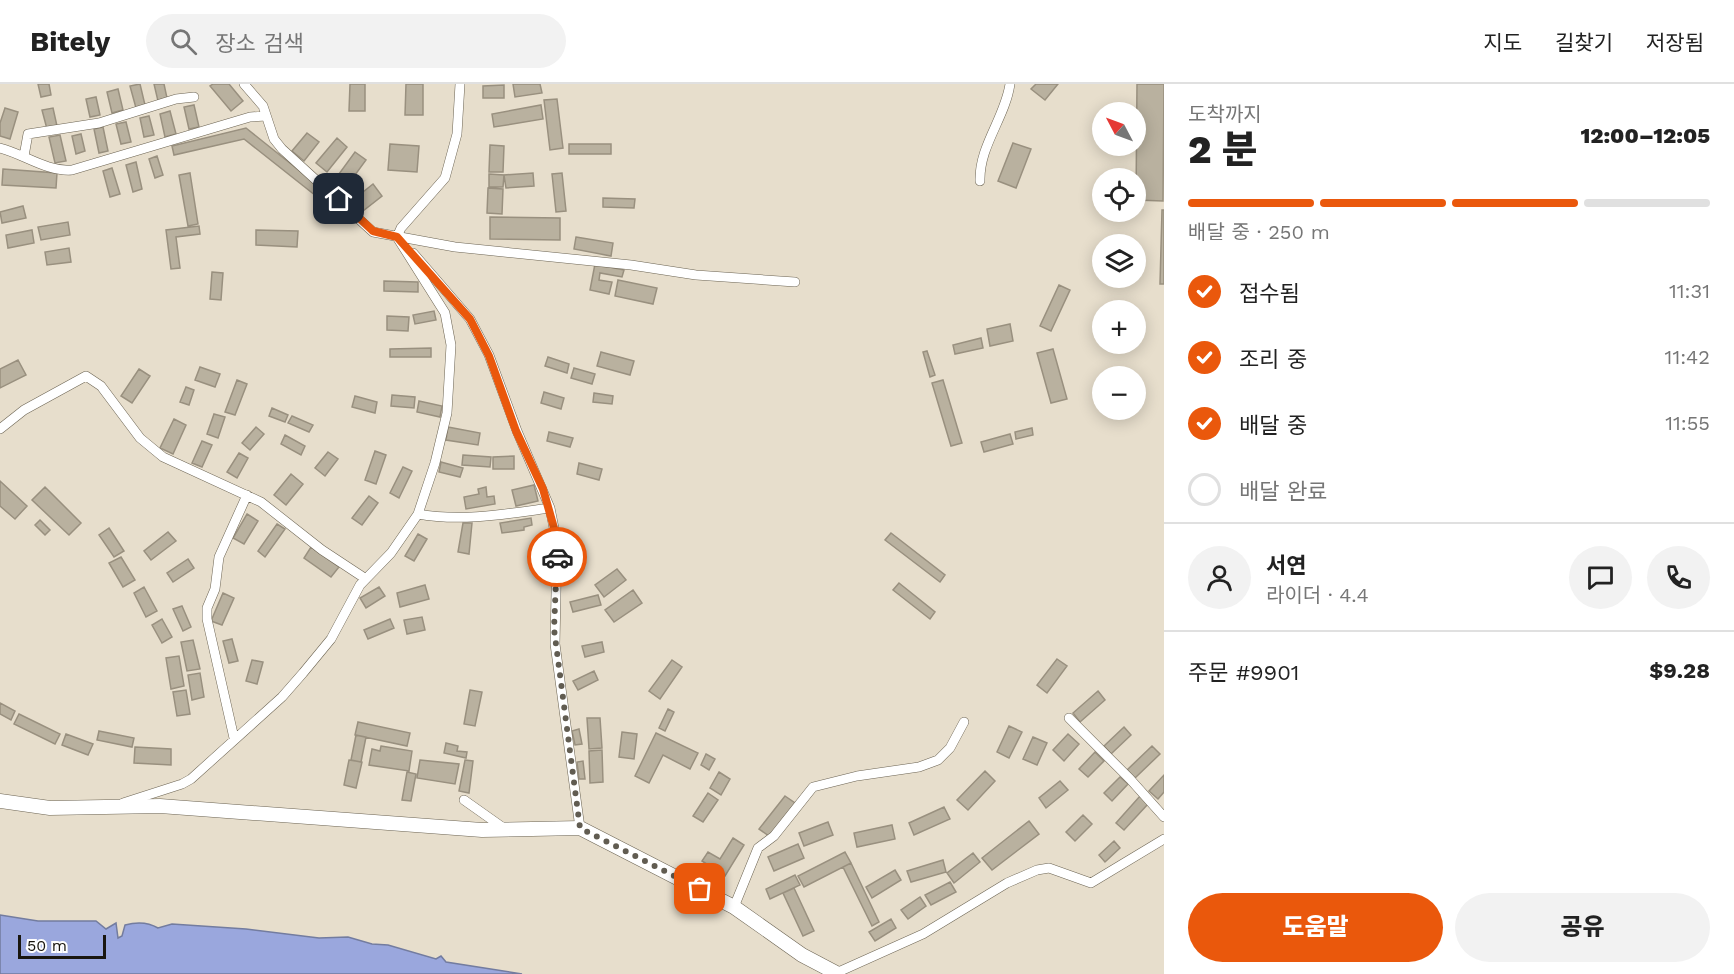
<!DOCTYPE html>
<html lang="ko">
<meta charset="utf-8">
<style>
:root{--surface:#fff;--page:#f2f2f2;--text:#222;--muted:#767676;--line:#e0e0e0;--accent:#ea580c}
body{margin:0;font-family:"Work Sans","Noto Sans KR",sans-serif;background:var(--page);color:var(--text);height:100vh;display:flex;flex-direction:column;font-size:22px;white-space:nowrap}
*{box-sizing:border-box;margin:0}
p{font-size:20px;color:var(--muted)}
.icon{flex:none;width:33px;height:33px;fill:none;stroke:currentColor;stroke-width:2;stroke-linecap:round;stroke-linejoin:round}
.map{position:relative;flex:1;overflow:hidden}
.drawer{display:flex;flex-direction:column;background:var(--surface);width:570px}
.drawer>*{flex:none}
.needle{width:39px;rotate:311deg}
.fabs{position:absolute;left:1092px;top:18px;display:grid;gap:12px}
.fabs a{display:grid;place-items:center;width:54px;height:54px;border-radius:50%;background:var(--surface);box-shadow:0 3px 15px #0003;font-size:30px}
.scale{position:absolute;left:18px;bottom:15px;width:88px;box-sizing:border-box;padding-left:6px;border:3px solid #19160f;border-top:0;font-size:16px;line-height:21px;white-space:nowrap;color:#19160f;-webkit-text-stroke:4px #fff;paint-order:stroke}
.pin{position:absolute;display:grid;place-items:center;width:51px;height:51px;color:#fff;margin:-26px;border-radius:12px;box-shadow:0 3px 9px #0006}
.courier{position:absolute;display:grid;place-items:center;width:60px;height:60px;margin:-30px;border:4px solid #ea580c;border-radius:50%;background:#fff;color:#222;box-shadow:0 2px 8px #0007}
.overview em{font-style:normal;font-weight:800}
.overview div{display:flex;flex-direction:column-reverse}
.overview{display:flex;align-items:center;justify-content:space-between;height:102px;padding:0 24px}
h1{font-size:39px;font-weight:800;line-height:45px}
.bar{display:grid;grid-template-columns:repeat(4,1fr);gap:9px 6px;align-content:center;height:72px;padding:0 24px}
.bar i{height:8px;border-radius:4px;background:var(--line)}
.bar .selected{background:var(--accent)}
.bar p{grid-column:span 4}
.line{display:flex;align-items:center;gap:15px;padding:0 24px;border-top:2px solid var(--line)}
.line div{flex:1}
.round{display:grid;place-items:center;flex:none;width:63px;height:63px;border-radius:32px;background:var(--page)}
ol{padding:0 24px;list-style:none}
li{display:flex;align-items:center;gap:18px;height:66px}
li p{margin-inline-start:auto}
li .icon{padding:6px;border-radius:50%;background:var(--accent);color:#fff;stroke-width:4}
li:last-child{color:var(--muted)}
li i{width:33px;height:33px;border:3px solid var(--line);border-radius:50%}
.button{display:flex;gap:12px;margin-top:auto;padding:12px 24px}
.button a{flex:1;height:69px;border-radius:36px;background:var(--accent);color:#fff;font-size:24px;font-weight:800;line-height:69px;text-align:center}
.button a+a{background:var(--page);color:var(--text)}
header{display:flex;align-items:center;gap:36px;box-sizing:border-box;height:84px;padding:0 30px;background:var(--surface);border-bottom:2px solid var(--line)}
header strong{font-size:28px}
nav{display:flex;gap:33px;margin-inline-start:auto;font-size:21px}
.search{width:420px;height:54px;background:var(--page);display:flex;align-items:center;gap:15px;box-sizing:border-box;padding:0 21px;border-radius:33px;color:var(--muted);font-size:22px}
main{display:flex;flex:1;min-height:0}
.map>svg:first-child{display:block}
</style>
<header>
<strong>Bitely</strong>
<div class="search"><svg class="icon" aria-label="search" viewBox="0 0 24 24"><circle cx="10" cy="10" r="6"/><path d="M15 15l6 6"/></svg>장소 검색</div>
<nav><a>지도</a><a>길찾기</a><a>저장됨</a></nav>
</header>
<main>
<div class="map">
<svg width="1164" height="890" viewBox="0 0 1164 890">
<rect width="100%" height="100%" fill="#e7decc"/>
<path fill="#9aa7dd" stroke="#737c9f" stroke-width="1.5" d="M0 831 38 837H96L106 845 116 839 118 854 122 852 125 841C136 838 148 838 158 844L172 840 246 845 319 854 348 853 372 860 388 861 436 875 441 872 446 878 522 890H0Z"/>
<path fill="#b9b19f" stroke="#99907f" stroke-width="1.5" d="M38 0H49L51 11 41 13Z
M140 0 145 21 136 24 130 2Z
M154 0H164L167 14 158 17Z
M213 0H229L243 17 231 27 210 2Z
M350 0H365V27H349Z
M406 0H423V31H405Z
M513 0H540L542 9 515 13Z
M1036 0H1058L1045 16 1031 5Z
M1137 0H1164L1163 117 1136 116Z
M504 1V14H483V2Z
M118 5 123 26 112 29 107 8Z
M96 13 100 31 90 33 86 15Z
M557 15 563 64 550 66 544 16Z
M194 21 199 43 189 45 184 23Z
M541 21 543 35 494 43 492 30Z
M5 24 18 28 10 55 0 52V39Z
M53 24 57 42 47 45 42 26Z
M170 27 176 50 165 53 160 30Z
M149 32 154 51 144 53 140 34Z
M126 38 131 58 121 60 116 40Z
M103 43 108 67 99 69 94 45Z
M246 44 336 116 330 123 244 55 174 71 172 62Z
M307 49 319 58 304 77 292 67Z
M81 50 85 67 76 70 72 52Z
M60 51 66 77 55 79 49 53Z
M337 54 347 63 327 88 316 79Z
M1013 59 1031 65 1016 104 998 97Z
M390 60 419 62 417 88 388 86Z
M569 60H611V70H569Z
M490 61 504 62 503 88H489Z
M355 68 366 76 347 102 336 94Z
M157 72 163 91 155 94 149 75Z
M136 78 142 105 133 108 126 81Z
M112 84 120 110 110 113 103 87Z
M3 85 57 89 56 104 2 101Z
M190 89 198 140 188 142 179 91Z
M533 89 534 102 506 104 504 91Z
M562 89 566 127 556 128 552 90Z
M489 90 504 91 503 103H489Z
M373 100 382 112 363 127 354 115 357 113 353 109 360 104 363 108Z
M488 104 503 105 502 130 487 129Z
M603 114 635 115 634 124 603 123Z
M23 122 26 134 2 139 0 128Z
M1162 126H1164V200H1160Z
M490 133 560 134V156L490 155Z
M68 138 70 151 41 156 38 143Z
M199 142 200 150 176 153 180 184 171 185 166 146Z
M32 146 34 159 8 164 6 151Z
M256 146 298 147 297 163 256 161Z
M576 153 613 159 611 172 574 165Z
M69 164 71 178 47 181 45 168Z
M595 180 624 186 622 193 600 189 599 196 612 198 609 210 590 206Z
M212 188 223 189 221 216 210 215Z
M618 196 657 204 653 220 615 212Z
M384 197 418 198V208L384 207Z
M1059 201 1070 206 1051 247 1040 242Z
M434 227 436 236 415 240 413 231Z
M387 232 409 233 408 247 387 246Z
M1010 240 1013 257 990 262 987 245Z
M981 254 983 264 955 270 953 261Z
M431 264V273H390V265Z
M1053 265 1067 315 1051 319 1037 269Z
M927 267 935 291 930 293 923 268Z
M601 268 634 277 630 291 597 282Z
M548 273 569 280 567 289 545 282Z
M18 276 26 291 0 304V285Z
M200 283 220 290 215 303 195 296Z
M574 284 595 290 592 300 571 294Z
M139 285 150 292 132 319 121 312Z
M237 296 247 300 235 331 225 328Z
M943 296 962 359 951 362 932 299Z
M186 303 194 306 189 321 180 318Z
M544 308 564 314 561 325 541 319Z
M594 309 613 312 612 320 593 318Z
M392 311 415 313 414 324 391 322Z
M355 312 377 318 375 329 352 323Z
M419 317 442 322 440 333 417 328Z
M272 324 288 331 285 338 269 332Z
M214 330 225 333 218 354 207 350Z
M292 332 313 341 309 348 288 339Z
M174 335 186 341 173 370 160 364Z
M256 343 264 350 250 366 242 359Z
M448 343 480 349 478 361 446 356Z
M1032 344 1033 351 1016 355 1015 348Z
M549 348 573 354 570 363 547 357Z
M1010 350 1013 360 984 368 981 358Z
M285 351 305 362 301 371 281 360Z
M202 357 212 361 202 383 192 379Z
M375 367 386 371 376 400 365 396Z
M328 368 338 375 325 392 315 384Z
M239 369 248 374 237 394 227 388Z
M463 371 491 373 490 383 462 381Z
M514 372V385H493V373Z
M441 378 463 384 460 393 439 388Z
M579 379 602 385 599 396 577 390Z
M403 383 412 387 399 414 390 409Z
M291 390 303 400 286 421 274 411Z
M0 397 27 422 15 435 0 422Z
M534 401 538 417 516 422 512 406Z
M45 403 81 439 69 451 32 416Z
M486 403 487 413 494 412 495 420 466 425 464 413 479 410 478 405Z
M369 412 378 419 362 441 352 434Z
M247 430 258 437 244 460 233 454Z
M531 434 532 441 524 443V446L502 449 500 439Z
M40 436 50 446 45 451 35 441Z
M463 439H472L469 470 458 468Z
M277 440 285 445 265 473 258 467Z
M109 444 124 467 114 473 99 451Z
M168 448 176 457 151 476 144 467Z
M891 449 945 491 940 498 885 456Z
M418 450 427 455 414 477 405 472Z
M311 463 339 483 331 493 304 474Z
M121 473 135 496 123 503 109 479Z
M188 475 194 484 173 498 167 489Z
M617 485 626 496 604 513 595 501Z
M899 499 935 528 930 535 893 506Z
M425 501 429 515 400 523 397 509Z
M144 503 157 527 146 533 134 509Z
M379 503 385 512 366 524 360 514Z
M633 506 642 519 614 538 605 526Z
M223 509 234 514 222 541 211 537Z
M598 511 601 521 573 528 570 518Z
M182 522 191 543 183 547 173 525Z
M422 533 425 546 407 550 404 536Z
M162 535 172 553 162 559 152 541Z
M390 535 394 544 368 555 364 546Z
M232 555 238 577 229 579 223 557Z
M193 556 200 585 187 587 181 558Z
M602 558 604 568 585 573 582 562Z
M179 572 184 602 171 605 166 574Z
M1057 575 1067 582 1047 609 1037 601Z
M252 576 263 578 257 600 246 597Z
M672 576 682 583 660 615 649 607Z
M594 587 598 596 578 606 573 597Z
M200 589 204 613 192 616 188 591Z
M186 606 190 630 177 632 173 608Z
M470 606 482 608 475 642 464 640Z
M1098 607 1105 616 1080 638 1073 629Z
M0 619 15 627 11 636 0 630Z
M668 625 674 628 665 647 659 644Z
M19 630 60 650 55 660 14 640Z
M587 634H600L602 664 589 665Z
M358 638 410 649 407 662 355 651Z
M1009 642 1022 648 1009 674 997 668Z
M1124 643 1131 651 1111 670 1104 662Z
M579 645 582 660 575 661 572 647Z
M99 647 134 654 132 663 97 656Z
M622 648 637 650 634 675 619 673Z
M656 649 698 669 690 685 663 671 649 699 635 692Z
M66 650 93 660 88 671 62 661Z
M1068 650 1079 660 1064 677 1053 666Z
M356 651 366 653 361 678 351 676Z
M1033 653 1047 659 1037 681 1023 675Z
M446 659 458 662 457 667 467 668 466 674 444 669Z
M381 662 412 667 409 687 369 681 372 665 380 667Z
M1152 662 1160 670 1135 694 1127 686Z
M135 663 171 665V681L134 679Z
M602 666 603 698 590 699 589 667Z
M1095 668 1104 677 1088 693 1079 685Z
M706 670 715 675 709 686 701 681Z
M349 676 362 678 356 704 344 701Z
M420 676 459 680 455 700 417 694Z
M465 676 473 677 469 709 459 707Z
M583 677 585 695H579L577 678Z
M985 687 995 697 968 726 957 716Z
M407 688 416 690 411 717 402 716Z
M719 688 730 695 721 711 710 704Z
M1164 691V708L1158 715 1149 707Z
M1120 693 1128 700 1112 717 1104 709Z
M1060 697 1068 706 1046 724 1039 714Z
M708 709 718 716 703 738 693 732Z
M785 712 795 719 769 752 759 745Z
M1140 712 1148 720 1124 746 1116 739Z
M944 723 950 735 914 751 909 739Z
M1083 731 1092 740 1075 757 1066 748Z
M1029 737 1039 750 992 786 982 774Z
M828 738 833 751 804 762 799 749Z
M892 741 895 755 857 763 854 749Z
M733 754 744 761 725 792 702 777 708 768 720 775Z
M1114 757 1120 764 1105 778 1099 771Z
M798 760 804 774 774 787 768 773Z
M845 768 851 779 804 803 798 792Z
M973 769 980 778 954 799 947 789Z
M943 776 946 788 911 798 907 787Z
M851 779 879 838 872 842 843 783Z
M895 786 901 796 872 814 866 803Z
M795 791 800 801 770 815 766 805Z
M950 798 956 808 931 821 925 811Z
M794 804 814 847 803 852 783 809Z
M920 813 926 822 908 835 901 826Z
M891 835 896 844 875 857 869 848Z"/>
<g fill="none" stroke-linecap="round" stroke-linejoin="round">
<defs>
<path id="minor" d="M244 0 263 22 274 55 282 65 373 148 455 163 631 181 696 191 795 198
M0 64C24 70 47 88 72 86L250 33 266 32
M24 72 28 50 99 39 176 15 194 13
M980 97C979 62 1005 34 1010 0
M397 153 401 144 445 94 457 50 460 0
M413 169 470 235 489 271 517 347 550 424 557 459 555 560 580 744
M0 345 24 326 86 292 101 302 140 354 163 373 261 418 322 466 366 495
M418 430C461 438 506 430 550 424
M1069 634 1130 695 1164 733
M234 654 207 535V524L215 505 219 473 247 411
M464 716 505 745
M123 719 182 700 191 695 282 613 303 589 331 555 360 501 391 469 418 430 435 379 447 329 451 261 445 229 397 153
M734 823 758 764 774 752 813 703 857 692 919 683 938 676 950 664 964 638
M836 889 923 850 1007 799 1037 786 1049 784 1091 799 1164 755"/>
<path id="secondary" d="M0 717 50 724 160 722 482 746 580 744 734 823 802 871 838 890"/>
</defs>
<use href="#minor" stroke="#6c6453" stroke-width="10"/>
<use href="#secondary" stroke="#6c6453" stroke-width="15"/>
<use href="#minor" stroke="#fff" stroke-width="9"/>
<use href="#secondary" stroke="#fff" stroke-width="14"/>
</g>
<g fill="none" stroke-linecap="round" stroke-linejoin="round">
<path stroke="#615c51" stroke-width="6" stroke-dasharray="0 10.8" d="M557 473 554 545 580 744 700 805"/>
<path stroke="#ea580c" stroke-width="8" d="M339 115 373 147 397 153 470 235 489 272 516 347 543 405 554 444 557 473"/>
</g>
</svg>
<div class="fabs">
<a><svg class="needle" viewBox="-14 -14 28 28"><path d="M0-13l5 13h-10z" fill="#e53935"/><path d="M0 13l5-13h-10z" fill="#767676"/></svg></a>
<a><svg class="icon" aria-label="locate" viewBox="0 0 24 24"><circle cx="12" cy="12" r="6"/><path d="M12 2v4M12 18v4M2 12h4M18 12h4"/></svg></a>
<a><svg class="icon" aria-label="layers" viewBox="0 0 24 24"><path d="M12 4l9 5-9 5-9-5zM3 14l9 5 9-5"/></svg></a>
<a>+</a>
<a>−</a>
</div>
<div class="scale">50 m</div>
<div class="pin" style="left:700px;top:805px;background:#ea580c"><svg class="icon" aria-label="bag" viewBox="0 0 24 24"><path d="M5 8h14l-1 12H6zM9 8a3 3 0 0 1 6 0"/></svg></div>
<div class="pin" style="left:339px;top:115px;background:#1f2937"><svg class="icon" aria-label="home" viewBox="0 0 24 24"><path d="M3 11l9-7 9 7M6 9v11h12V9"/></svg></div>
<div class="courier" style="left:557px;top:473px"><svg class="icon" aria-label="car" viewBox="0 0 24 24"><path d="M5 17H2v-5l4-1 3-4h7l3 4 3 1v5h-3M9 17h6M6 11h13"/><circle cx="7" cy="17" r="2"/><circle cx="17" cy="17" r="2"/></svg></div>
</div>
<section class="drawer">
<div class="overview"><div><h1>2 분</h1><p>도착까지</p></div><em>12:00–12:05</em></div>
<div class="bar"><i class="selected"></i><i class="selected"></i><i class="selected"></i><i></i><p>배달 중 · 250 m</p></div>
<ol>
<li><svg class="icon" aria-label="check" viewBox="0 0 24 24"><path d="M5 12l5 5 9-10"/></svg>접수됨<p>11:31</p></li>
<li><svg class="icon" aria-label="check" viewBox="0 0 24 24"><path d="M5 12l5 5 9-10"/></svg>조리 중<p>11:42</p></li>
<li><svg class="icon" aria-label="check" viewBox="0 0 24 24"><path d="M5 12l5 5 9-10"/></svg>배달 중<p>11:55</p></li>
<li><i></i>배달 완료</li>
</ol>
<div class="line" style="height:108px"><a class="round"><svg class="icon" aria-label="person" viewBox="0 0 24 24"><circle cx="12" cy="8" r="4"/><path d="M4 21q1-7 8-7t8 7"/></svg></a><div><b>서연</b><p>라이더 · 4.4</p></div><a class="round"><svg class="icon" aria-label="chat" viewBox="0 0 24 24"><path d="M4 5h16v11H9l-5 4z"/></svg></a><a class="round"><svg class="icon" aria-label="phone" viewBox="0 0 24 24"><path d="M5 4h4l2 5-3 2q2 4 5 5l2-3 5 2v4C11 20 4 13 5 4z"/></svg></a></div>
<div class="line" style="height:78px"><div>주문 #9901</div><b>$9.28</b></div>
<div class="button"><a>도움말</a><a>공유</a></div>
</section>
</main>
